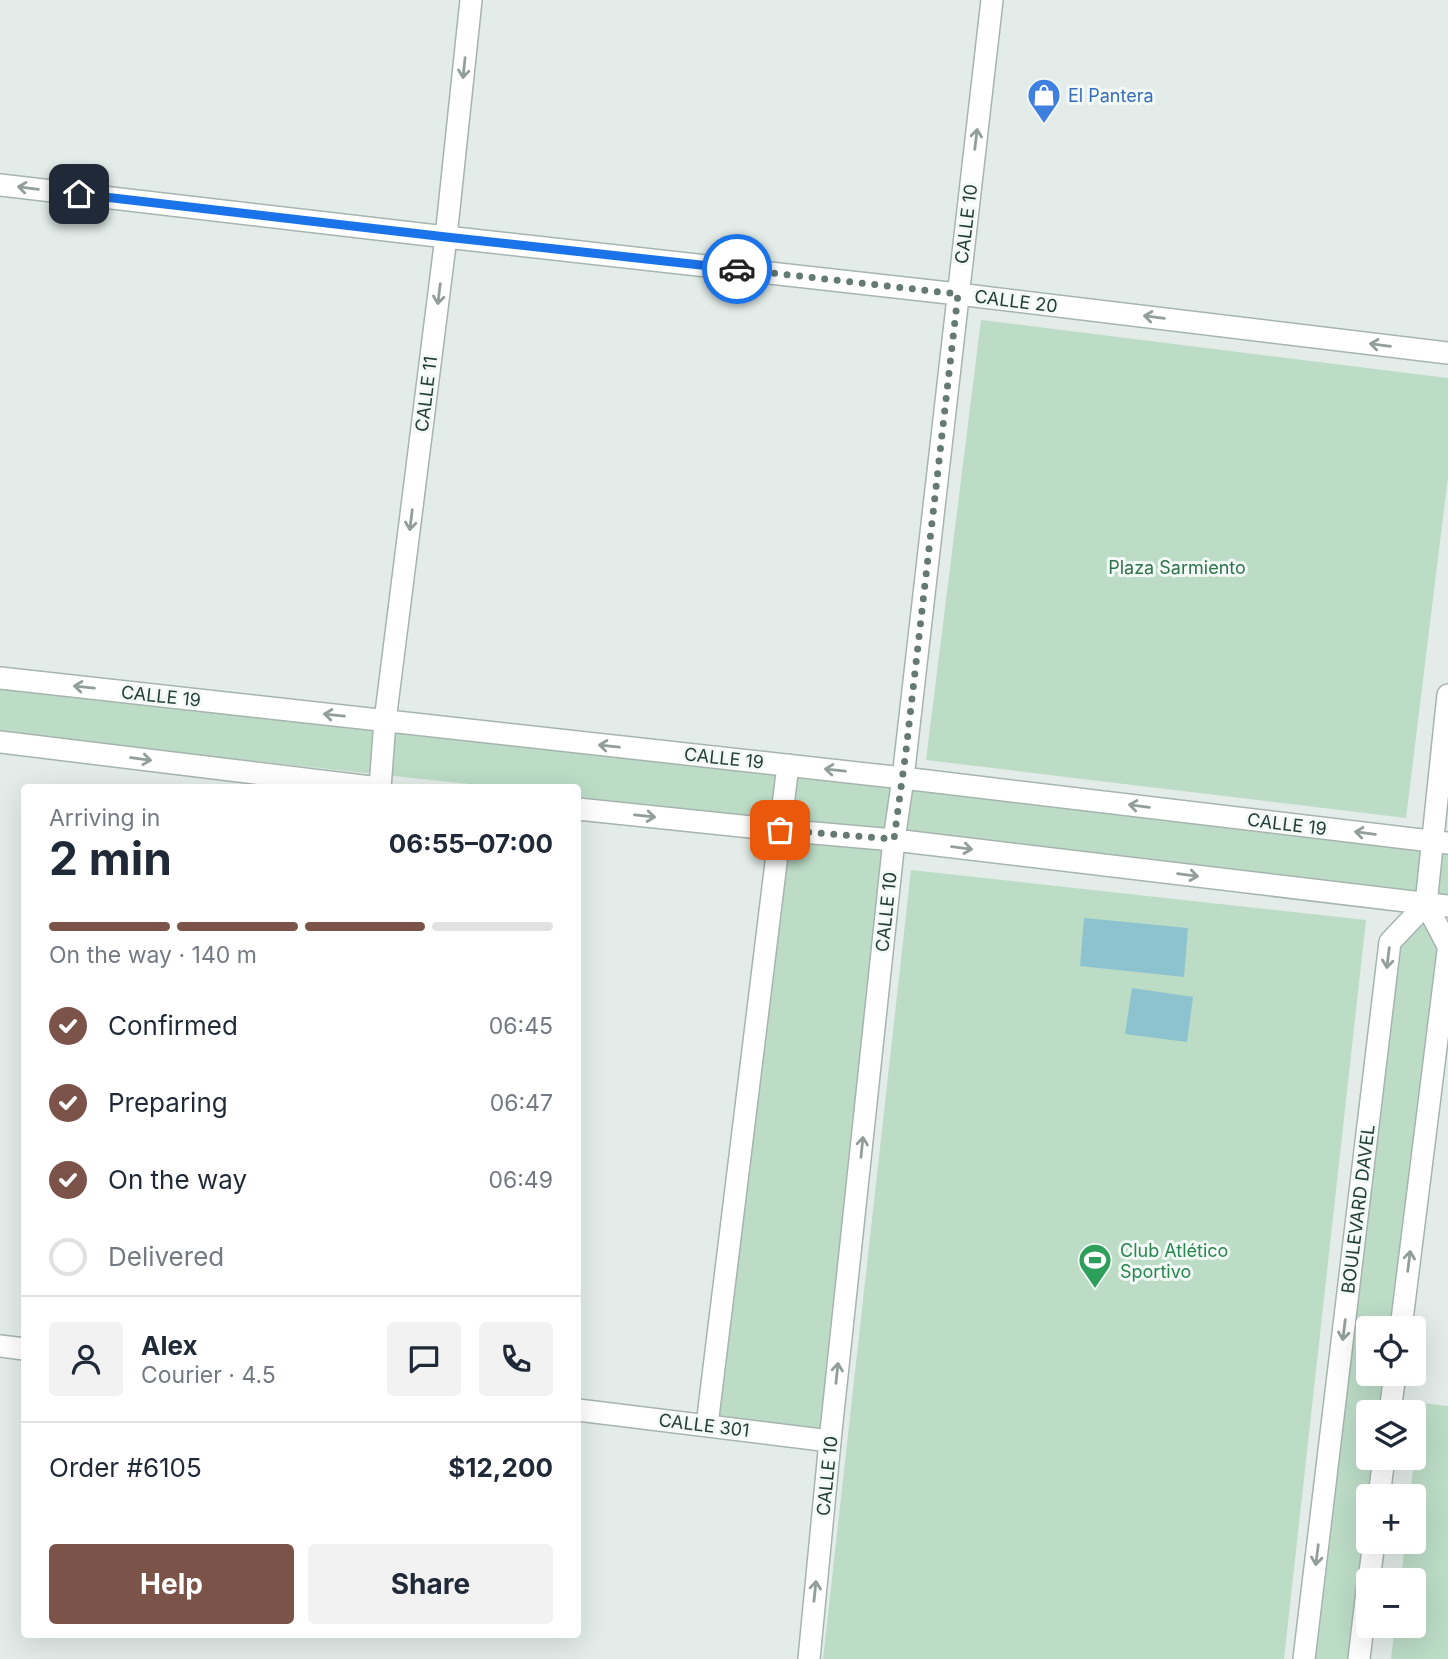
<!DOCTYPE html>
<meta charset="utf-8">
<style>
:root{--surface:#fff;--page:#f2f2f3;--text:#1f2937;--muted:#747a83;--line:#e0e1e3;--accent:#7c5349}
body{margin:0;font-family:Inter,sans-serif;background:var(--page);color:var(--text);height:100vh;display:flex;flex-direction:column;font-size:26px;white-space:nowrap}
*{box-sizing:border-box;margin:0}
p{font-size:23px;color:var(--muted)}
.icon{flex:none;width:38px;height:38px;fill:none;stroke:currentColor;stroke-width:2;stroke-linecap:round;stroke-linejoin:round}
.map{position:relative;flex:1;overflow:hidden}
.side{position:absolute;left:21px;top:784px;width:560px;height:854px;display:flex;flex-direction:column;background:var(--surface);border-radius:7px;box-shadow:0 7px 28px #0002}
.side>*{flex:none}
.buttons{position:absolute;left:1356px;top:1316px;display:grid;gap:14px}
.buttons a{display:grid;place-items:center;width:70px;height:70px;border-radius:7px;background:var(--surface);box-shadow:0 7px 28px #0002;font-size:35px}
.pin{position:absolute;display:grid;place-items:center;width:60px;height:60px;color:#fff;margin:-30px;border-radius:14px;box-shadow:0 4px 10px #0006}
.courier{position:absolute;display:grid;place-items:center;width:70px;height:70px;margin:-35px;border:5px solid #1a73e8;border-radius:50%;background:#fff;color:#222;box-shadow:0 2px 9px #0007}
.headline em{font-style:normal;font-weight:700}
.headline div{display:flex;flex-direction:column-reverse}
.headline{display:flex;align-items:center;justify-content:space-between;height:119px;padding:0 28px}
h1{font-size:46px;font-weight:700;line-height:52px}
.bar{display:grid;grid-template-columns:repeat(4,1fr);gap:10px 7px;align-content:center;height:84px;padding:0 28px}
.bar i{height:9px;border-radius:5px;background:var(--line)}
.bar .active{background:var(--accent)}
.bar p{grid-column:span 4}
.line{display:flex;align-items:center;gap:18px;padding:0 28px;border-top:2px solid var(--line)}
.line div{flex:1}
.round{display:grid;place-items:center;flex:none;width:74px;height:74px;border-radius:7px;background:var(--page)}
ol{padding:0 28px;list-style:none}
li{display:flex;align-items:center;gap:21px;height:77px}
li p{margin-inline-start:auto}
li .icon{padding:7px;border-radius:50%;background:var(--accent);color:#fff;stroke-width:4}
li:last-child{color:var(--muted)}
li i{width:38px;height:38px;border:4px solid var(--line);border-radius:50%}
.primary-button{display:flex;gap:14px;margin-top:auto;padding:14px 28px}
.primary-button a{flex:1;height:80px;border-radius:7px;background:var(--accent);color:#fff;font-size:28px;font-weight:700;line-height:80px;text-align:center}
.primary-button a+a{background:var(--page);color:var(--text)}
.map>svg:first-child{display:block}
</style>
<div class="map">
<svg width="1448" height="1659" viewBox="0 0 1448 1659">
<rect width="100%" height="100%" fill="#e3ece8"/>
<path fill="#bcdcc6" d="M981 320 1448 378V477L1406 818 926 760Z
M0 687 1424 846 1419 894 578 797V788L497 787 0 734Z
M780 830 894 840 830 1441 707 1425Z
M1436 846 1448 848V896L1428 894Z
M911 870 1366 920 1284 1659H823Z
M1426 904 1448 946 1401 1328H1368V1374H1395L1390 1412H1368V1458H1384L1379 1496H1368V1542L1359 1659H1304L1390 942Z
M1421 1403 1448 1406V1659H1391L1395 1626H1414V1580H1401L1405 1542H1414V1496H1410Z"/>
<path fill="#8dc3cf" d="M1084 918 1188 928 1184 977 1080 966Z
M1132 988 1193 997 1187 1042 1125 1034Z"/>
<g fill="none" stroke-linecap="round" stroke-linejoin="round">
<defs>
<path id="minor" d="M0 185 446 237 958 294 1448 353
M0 678 903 778 1448 843
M0 742 379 788
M380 788 385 721 446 237 471 0
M578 809 780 830 894 840 1448 906
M1426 904 1448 695
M1426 904 1448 946
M1401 1328 1448 951
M0 1346 24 1349
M578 1410 830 1441
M1390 1412 1395 1374
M707 1425 788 765
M1379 1496 1384 1458
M1369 1580 1374 1542
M809 1659 830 1441 894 840 903 778 992 0
M1304 1659 1390 942 1426 904
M1359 1659 1368 1583"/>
</defs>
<use href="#minor" stroke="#a6b4af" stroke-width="24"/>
<use href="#minor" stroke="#fff" stroke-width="21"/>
</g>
<defs><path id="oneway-shaft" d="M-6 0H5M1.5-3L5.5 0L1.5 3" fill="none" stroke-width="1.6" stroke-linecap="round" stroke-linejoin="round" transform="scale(1.75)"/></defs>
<g stroke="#919e9b">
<use href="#oneway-shaft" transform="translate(464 68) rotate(96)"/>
<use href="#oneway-shaft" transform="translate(976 139) rotate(-83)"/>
<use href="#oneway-shaft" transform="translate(28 188) rotate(-173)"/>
<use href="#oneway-shaft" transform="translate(439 294) rotate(97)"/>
<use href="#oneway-shaft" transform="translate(1154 317) rotate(-173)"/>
<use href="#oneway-shaft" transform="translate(1380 345) rotate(-173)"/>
<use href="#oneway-shaft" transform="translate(411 520) rotate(97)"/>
<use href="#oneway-shaft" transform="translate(84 687) rotate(-174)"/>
<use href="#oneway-shaft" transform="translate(334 715) rotate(-174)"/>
<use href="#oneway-shaft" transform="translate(609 746) rotate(-174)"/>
<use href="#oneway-shaft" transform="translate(141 759) rotate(7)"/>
<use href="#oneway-shaft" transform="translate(835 770) rotate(-174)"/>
<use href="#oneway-shaft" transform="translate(1139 806) rotate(-173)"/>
<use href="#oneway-shaft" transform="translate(645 816) rotate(6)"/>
<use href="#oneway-shaft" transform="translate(1365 833) rotate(-173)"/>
<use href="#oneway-shaft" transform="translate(962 848) rotate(7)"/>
<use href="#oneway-shaft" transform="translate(1188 875) rotate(7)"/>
<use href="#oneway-shaft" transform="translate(1388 958) rotate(97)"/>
<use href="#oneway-shaft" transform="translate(862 1147) rotate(-84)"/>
<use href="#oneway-shaft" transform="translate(1409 1261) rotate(-83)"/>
<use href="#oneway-shaft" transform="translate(1344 1330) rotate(97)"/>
<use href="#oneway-shaft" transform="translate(837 1373) rotate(-84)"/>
<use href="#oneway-shaft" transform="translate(1317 1555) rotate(97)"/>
<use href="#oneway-shaft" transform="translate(815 1591) rotate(-84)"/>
</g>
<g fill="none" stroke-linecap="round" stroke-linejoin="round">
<path stroke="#667a75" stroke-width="7" stroke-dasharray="0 12.6" d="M737 269 958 294 906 751 894 839 780 830"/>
<path stroke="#1a73e8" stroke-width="9" d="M79 194 446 237 737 269"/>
</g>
<defs>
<symbol id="shop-pin" viewBox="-11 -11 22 30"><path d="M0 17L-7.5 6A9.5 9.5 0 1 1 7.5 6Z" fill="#3f7fe0" stroke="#f3f9f6"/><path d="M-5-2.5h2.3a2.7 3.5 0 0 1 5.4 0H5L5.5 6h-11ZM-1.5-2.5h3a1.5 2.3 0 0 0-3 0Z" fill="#fff"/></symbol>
<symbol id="stadium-pin" viewBox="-11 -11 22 30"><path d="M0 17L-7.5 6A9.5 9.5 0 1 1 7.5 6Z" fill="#2e9e5b" stroke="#f3f9f6"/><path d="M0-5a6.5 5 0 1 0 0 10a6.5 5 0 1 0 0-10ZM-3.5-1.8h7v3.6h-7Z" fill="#fff"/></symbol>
</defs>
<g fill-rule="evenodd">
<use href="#shop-pin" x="1025" y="76" width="38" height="52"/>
<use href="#stadium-pin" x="1076" y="1241" width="38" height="52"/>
</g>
<g text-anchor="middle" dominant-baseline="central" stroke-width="6" stroke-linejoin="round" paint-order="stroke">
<g font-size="18" fill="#366cbe" stroke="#f3f9f6" text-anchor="start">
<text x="1068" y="95">El Pantera</text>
</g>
<g font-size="18" fill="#233d37" stroke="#f3f9f6">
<text transform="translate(966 224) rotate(-83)">CALLE 10</text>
<text transform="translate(1016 301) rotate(7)">CALLE 20</text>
<text transform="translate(426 394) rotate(-83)">CALLE 11</text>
<text transform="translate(161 696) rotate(6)">CALLE 19</text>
<text transform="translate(724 758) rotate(6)">CALLE 19</text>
<text transform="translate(1287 824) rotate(7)">CALLE 19</text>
<text transform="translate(886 912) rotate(-84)">CALLE 10</text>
<text transform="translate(1358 1209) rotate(-83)">BOULEVARD DAVEL</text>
<text transform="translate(704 1425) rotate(7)">CALLE 301</text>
<text transform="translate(827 1476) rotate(-84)">CALLE 10</text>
</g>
<g font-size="18" fill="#2f724b" stroke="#f3f9f6">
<text x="1177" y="567">Plaza Sarmiento</text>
</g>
<g font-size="18" fill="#27864d" stroke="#f3f9f6" text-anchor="start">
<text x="1120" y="1250">Club Atlético<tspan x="1120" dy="21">Sportivo</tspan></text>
</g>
</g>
</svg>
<div class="buttons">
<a><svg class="icon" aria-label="locate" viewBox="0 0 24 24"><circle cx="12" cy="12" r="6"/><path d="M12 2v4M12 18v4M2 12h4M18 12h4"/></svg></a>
<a><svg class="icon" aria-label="layers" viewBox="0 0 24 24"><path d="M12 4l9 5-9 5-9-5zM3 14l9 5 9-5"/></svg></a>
<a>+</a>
<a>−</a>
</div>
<div class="pin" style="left:780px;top:830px;background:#ea580c"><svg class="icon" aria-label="bag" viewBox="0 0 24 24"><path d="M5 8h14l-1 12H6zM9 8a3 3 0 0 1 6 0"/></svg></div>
<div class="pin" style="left:79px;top:194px;background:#1f2937"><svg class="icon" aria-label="home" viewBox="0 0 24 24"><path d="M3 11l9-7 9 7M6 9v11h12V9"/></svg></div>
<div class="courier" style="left:737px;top:269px"><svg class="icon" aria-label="car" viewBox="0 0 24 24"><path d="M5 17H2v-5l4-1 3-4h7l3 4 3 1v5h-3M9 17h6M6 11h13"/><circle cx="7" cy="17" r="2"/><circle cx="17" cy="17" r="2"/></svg></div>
<section class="side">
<div class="headline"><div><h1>2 min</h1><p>Arriving in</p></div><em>06:55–07:00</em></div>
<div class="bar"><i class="active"></i><i class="active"></i><i class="active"></i><i></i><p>On the way · 140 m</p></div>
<ol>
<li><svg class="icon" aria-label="check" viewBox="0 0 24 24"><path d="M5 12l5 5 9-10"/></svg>Confirmed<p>06:45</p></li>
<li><svg class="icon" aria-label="check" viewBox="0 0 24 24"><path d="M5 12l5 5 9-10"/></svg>Preparing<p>06:47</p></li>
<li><svg class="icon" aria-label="check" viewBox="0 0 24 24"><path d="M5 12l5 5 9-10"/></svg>On the way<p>06:49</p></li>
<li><i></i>Delivered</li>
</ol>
<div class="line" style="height:126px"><a class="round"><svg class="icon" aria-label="person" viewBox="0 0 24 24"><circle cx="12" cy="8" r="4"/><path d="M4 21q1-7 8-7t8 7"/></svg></a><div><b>Alex</b><p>Courier · 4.5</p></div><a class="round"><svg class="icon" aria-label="chat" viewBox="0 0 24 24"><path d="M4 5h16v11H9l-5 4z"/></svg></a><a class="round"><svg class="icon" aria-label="phone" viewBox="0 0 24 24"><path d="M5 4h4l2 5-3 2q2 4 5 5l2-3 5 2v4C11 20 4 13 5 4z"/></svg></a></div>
<div class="line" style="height:91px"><div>Order #6105</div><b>$12,200</b></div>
<div class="primary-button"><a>Help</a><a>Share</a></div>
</section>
</div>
